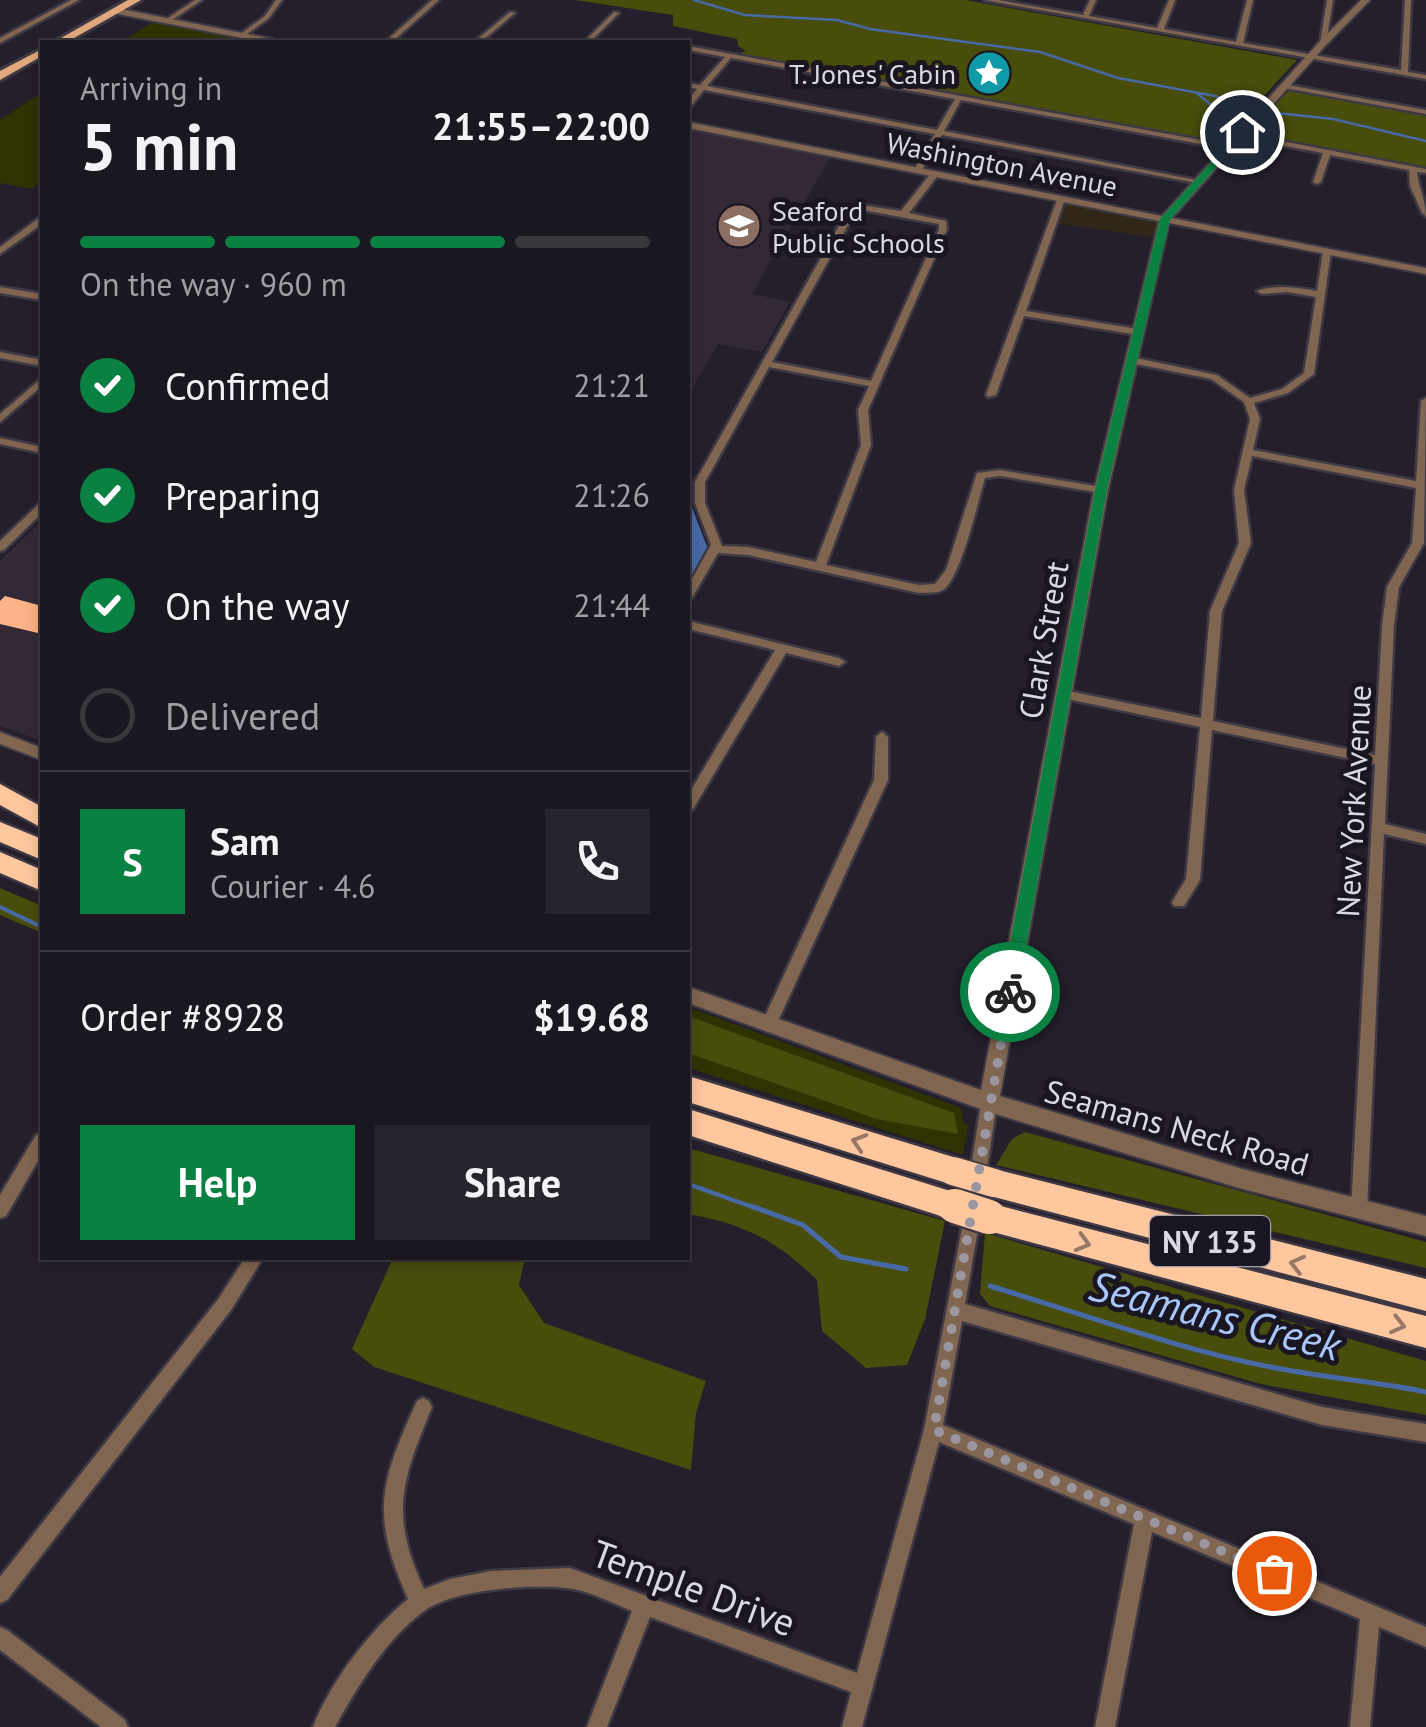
<!DOCTYPE html>
<meta charset="utf-8">
<style>
:root{--surface:#1b1720;--page:#28242d;--text:#f1f3f6;--muted:#a09fa5;--line:#39363e;--accent:#0b8043}
body{margin:0;font-family:"PT Sans",sans-serif;background:var(--page);color:var(--text);height:100vh;display:flex;flex-direction:column;font-size:38px;white-space:nowrap}
*{box-sizing:border-box;margin:0}
p{font-size:32px;color:var(--muted)}
.icon{flex:none;width:55px;height:55px;fill:none;stroke:currentColor;stroke-width:2;stroke-linecap:round;stroke-linejoin:round}
.map{position:relative;flex:1;overflow:hidden}
.panel{position:absolute;left:40px;top:40px;width:650px;height:1220px;display:flex;flex-direction:column;background:var(--surface);border-radius:0px;box-shadow:0 5px 15px #0003,0 0 0 2px var(--line)}
.panel>*{flex:none}
.pin{position:absolute;display:grid;place-items:center;width:85px;height:85px;color:#fff;margin:-42px;border:5px solid #fff;border-radius:50%;box-shadow:0 2px 10px #0007}
.courier{position:absolute;display:grid;place-items:center;width:100px;height:100px;margin:-50px;border:8px solid #0b8043;border-radius:50%;background:#fff;color:#222;box-shadow:0 2px 12px #0007}
.headline em{font-style:normal;font-weight:800}
.headline div{display:flex;flex-direction:column-reverse}
.headline{display:flex;align-items:center;justify-content:space-between;height:170px;padding:0 40px}
h1{font-size:65px;font-weight:800;line-height:75px}
.bar{display:grid;grid-template-columns:repeat(4,1fr);gap:15px 10px;align-content:center;height:120px;padding:0 40px}
.bar i{height:12px;border-radius:8px;background:var(--line)}
.bar .active{background:var(--accent)}
.bar p{grid-column:span 4}
.line{display:flex;align-items:center;gap:25px;padding:0 40px;border-top:2px solid var(--line)}
.line div{flex:1}
.round{display:grid;place-items:center;flex:none;width:105px;height:105px;border-radius:0px;background:var(--page)}
ol{padding:0 40px;list-style:none}
li{display:flex;align-items:center;gap:30px;height:110px}
li p{margin-inline-start:auto}
li .icon{padding:10px;border-radius:50%;background:var(--accent);color:#fff;stroke-width:4}
li:last-child{color:var(--muted)}
li i{width:55px;height:55px;border:5px solid var(--line);border-radius:50%}
.cta{display:flex;gap:20px;margin-top:auto;padding:20px 40px}
.cta a{flex:1;height:115px;border-radius:0px;background:var(--accent);color:#fff;font-size:40px;font-weight:800;line-height:115px;text-align:center}
.cta a+a{background:var(--page);color:var(--text)}
.map>svg:first-child{display:block}
</style>
<div class="map">
<svg width="1426" height="1727" viewBox="0 0 1426 1727">
<rect width="100%" height="100%" fill="#241f2b"/>
<path fill="#312718" d="M1063 200 1162 220 1158 238 1055 223Z"/>
<path fill="#332835" d="M688 126 831 156 752 294 790 302 762 352 718 344 688 395Z
M42 520V741L0 726V561Z"/>
<path fill="#2f3302" d="M156 20 249 39 243 42H121Z
M42 92V181L32 189 0 183V120Z
M688 1007 961 1108 963 1122 968 1125 963 1155 688 1068Z"/>
<path fill="#484d0c" d="M575 0H965L1297 60 1225 138 1215 141 746 55 740 53 746 51 738 46 737 39 673 26V15Z
M1290 89 1426 115V168L1253 134 1250 132Z
M0 888 42 906V933L0 915Z
M688 1016 954 1113 958 1134 877 1119 688 1053Z
M1025 1132 1426 1242V1268L996 1165 1012 1139Z
M688 1148 945 1221 925 1319 907 1365 866 1368 822 1331 817 1280C776 1240 744 1224 688 1214Z
M985 1233 1426 1361V1415L1261 1384 990 1306 980 1294Z
M393 1258H525L519 1285 544 1323 706 1381 696 1413 691 1470 374 1367 352 1349Z"/>
<path fill="#476aa6" d="M688 497 708 549 688 583Z"/>
<g fill="none" stroke-linecap="round" stroke-linejoin="round">
<path stroke="#476aa6" stroke-width="2.5" d="M694 0 745 15 837 20 870 29 1040 52 1118 78 1215 96 1257 109
M1198 94 1217 110
M1268 112 1333 119 1426 141
M1235 113 1246 115
M1229 118 1240 121"/>
<path stroke="#476aa6" stroke-width="4" d="M0 907 42 927
M688 1184 758 1209"/>
<path stroke="#476aa6" stroke-width="5" d="M751 1206 803 1225 841 1257 906 1269
M990 1286C1086 1315 1182 1351 1281 1369 1329 1378 1378 1382 1426 1392"/>
</g>
<path fill="#fdb288" d="M5 596 42 606V634L0 624V601Z"/>
<g fill="none" stroke-linecap="round" stroke-linejoin="round">
<defs>
<path id="minor" d="M71 0H79L0 43V38Z
M195 0H202L169 22H165V20Z
M276 0H282L269 18 243 37H239V35L265 16Z
M432 0H439L392 42H385Z
M984 0H998L1083 15 1090 0H1096L1089 16 1157 28 1169 0H1175L1164 29 1236 42 1247 0H1253L1243 43 1401 70 1405 0H1411L1408 72 1426 75V79Z
M1327 0H1333L1326 43 1323 45 1320 43Z
M510 12 515 13 481 42H474Z
M614 12 619 13 590 42H584Z
M688 46 1228 145 1232 147 1228 149 961 100 944 131 1201 181 1197 183 942 135 922 170 918 172 914 170 935 134 704 90 691 106H688V100L697 89 688 87V83L700 85 725 57 688 50ZM731 58 955 99 937 130 707 86Z
M1282 84 1426 110V114L1285 88H1282Z
M1240 133 1426 169V173L1417 172C1418 187 1426 200 1426 216L1422 213 1410 186 1409 170 1330 155 1321 182 1317 184 1313 182 1323 153 1237 137V133Z
M932 172 939 174 909 213 946 221 947 229 868 410 871 445 826 565 919 585 935 584 946 570 977 473 1000 470 1101 487 1106 490 1101 493 1000 476 985 478C978 501 961 578 943 590 937 594 926 592 919 593L748 555 718 553 692 598 688 599V586L711 545 695 503V482L850 206 854 204 901 211ZM857 209 939 224V229L871 381 772 362ZM769 367 869 386 858 410 861 445 816 562 748 547 722 546 705 503V482Z
M1058 197 1065 199 1026 311 1138 329 1143 332 1138 335 1024 316 996 395 988 397 986 395Z
M39 218H42V224L0 254V247Z
M1327 248 1331 251 1314 374 1288 393 1254 403 1260 419 1253 450 1416 481 1421 401 1426 398 1424 543 1399 587 1394 626 1385 824 1426 834V844L1384 834 1367 1210 1365 1216 1359 1218 1353 1216 1351 1210 1375 764 1212 730 1200 880 1184 906H1174L1172 902 1186 879 1200 727 1063 698 1057 694 1063 690 1201 718 1210 611 1239 543 1234 490 1250 419 1244 402 1211 379 1131 363 1126 360 1131 357 1217 375 1250 398 1282 389 1304 373 1316 297 1287 292 1262 294 1257 291C1276 284 1297 288 1317 291L1323 251ZM1252 456 1416 488 1412 543 1387 587 1382 626 1375 755 1213 721 1222 611 1251 543 1244 490Z
M0 287 42 294V300L0 293Z
M0 352 42 360V366L0 358Z
M42 378V386L0 422V414Z
M0 438 42 447V453L0 444Z
M42 504V513L4 550 0 551V541L38 505Z
M688 621 839 658 845 662 839 666 786 653 693 809 688 810V795L775 650 688 629Z
M882 732 888 737V780L774 1030 769 1032 764 1030 761 1025 874 780 876 737Z
M989 1096 995 1098 997 1103 985 1181 983 1186 977 1189 971 1186 969 1181 981 1103 983 1098Z
M42 1133V1154L6 1216 0 1218V1195L36 1135Z
M973 1204 979 1206 981 1212 965 1304 1322 1407 1426 1424V1442L1322 1425 962 1321 943 1425 1426 1627V1647L1379 1627 1370 1727H1350L1360 1619 1152 1532 1115 1727H1095L1134 1524 939 1442 862 1727H842L851 1692 650 1617 607 1727H587L632 1611C612 1603 588 1590 567 1588 530 1584 454 1589 424 1611 385 1640 358 1686 335 1727H313C331 1681 370 1630 408 1599 370 1514 380 1483 417 1401L423 1398 429 1401 432 1407C402 1480 389 1514 424 1589L450 1579 491 1571 570 1568 857 1673 924 1430 965 1212 967 1206Z
M245 1258H263L231 1310 7 1600 0 1603V1577L219 1298Z
M0 1627 7 1630 125 1720 128 1727H101L0 1650Z"/>
<path id="tertiary" d="M1361 0H1370L1326 45 1172 218 1426 268V274L1169 223 1108 490 1000 1096 1239 1168 1426 1216V1236L1239 1188 989 1112 688 1003V987L981 1090 1094 490 1159 221 688 128V122L1162 216 1320 41Z
M116 8 273 39 277 42H262L113 13Z
M0 732 42 748V760L0 744Z"/>
<path id="primary" d="M128 0H141L67 42H54Z
M42 49V56L0 80V71Z"/>
<path id="motorway" d="M0 784 42 807V828L0 805Z
M0 822 42 839V860L0 842Z
M0 852 42 870V891L0 873Z
M688 1076 953 1157 963 1161 968 1171 963 1181 953 1185 688 1102Z
M688 1109 947 1190 958 1194 962 1204 958 1214 947 1218 688 1135Z
M994 1169 1426 1279V1311L994 1197 983 1193 979 1183 983 1173Z
M989 1203 1426 1316V1348L989 1231 978 1227 974 1217 978 1207Z"/>
</defs>
<use href="#minor" stroke="#3e3944" stroke-width="5"/>
<use href="#tertiary" stroke="#3e3944" stroke-width="4"/>
<use href="#primary" stroke="#3e3944" stroke-width="6"/>
<use href="#motorway" stroke="#3e3944" stroke-width="5"/>
<use href="#minor" fill="#806550" fill-rule="evenodd"/>
<use href="#tertiary" fill="#806550" fill-rule="evenodd"/>
<use href="#primary" fill="#e1a87d" fill-rule="evenodd"/>
<use href="#motorway" fill="#fec79e" fill-rule="evenodd"/>
<defs>
<path id="motorway-bridge-far1" d="M953 1171 994 1183
M947 1204 963 1209"/>
<path id="motorway-bridge" d="M955 1206 989 1217"/>
</defs>
<use href="#motorway-bridge-far1" stroke="#3e3944" stroke-width="32" stroke-linecap="butt"/>
<use href="#motorway-bridge" stroke="#3e3944" stroke-width="39" stroke-linecap="butt"/>
<use href="#motorway-bridge-far1" stroke="#fec79e" stroke-width="28"/>
<use href="#motorway-bridge" stroke="#fec79e" stroke-width="34"/>
</g>
<defs><path id="oneway-chevron" d="M-2-3.5L2.5 0L-2 3.5" fill="none" stroke-width="1.6" stroke-linecap="round" stroke-linejoin="round" transform="scale(2.5)"/></defs>
<g stroke="#977766">
<use href="#oneway-chevron" transform="translate(859 1142) rotate(-163)"/>
<use href="#oneway-chevron" transform="translate(1083 1243) rotate(16)"/>
<use href="#oneway-chevron" transform="translate(1297 1264) rotate(-166)"/>
<use href="#oneway-chevron" transform="translate(1398 1325) rotate(14)"/>
</g>
<path fill="#0b8043" d="M1239 131 1247 132 1170 220 1107 490 1018 992 1010 999 1001 992 1095 490 1160 219Z"/>
<g fill="none" stroke-linecap="round" stroke-linejoin="round">
<path stroke="#9b97a1" stroke-width="10" stroke-dasharray="0 18" d="M1010 992 934 1430 1274 1573"/>
</g>
<defs>
<symbol id="sight-disc" viewBox="-11 -11 22 22"><circle r="9.5" fill="#0f9aa8" stroke="#1a1621"/><path d="M0-6L1.8-2.2L6-1.7L2.9 1.2L3.7 5.4L0 3.3L-3.7 5.4L-2.9 1.2L-6-1.7L-1.8-2.2Z" fill="#fff"/></symbol>
<symbol id="school-disc" viewBox="-11 -11 22 22"><circle r="9.5" fill="#8d6e63" stroke="#1a1621"/><path d="M0-5L7-2L0 1L-7-2ZM-4 1L0 2.5L4 1V4Q0 6-4 4Z" fill="#fff"/></symbol>
</defs>
<g fill-rule="evenodd">
<use href="#sight-disc" x="964" y="48" width="50" height="50"/>
<use href="#school-disc" x="714" y="201" width="50" height="50"/>
</g>
<g text-anchor="middle" dominant-baseline="central" stroke-width="10" stroke-linejoin="round" paint-order="stroke">
<g font-size="28" fill="#dbd8e0" stroke="#1a1621" text-anchor="end">
<text x="956" y="73">T. Jones' Cabin</text>
<text x="772" y="210" text-anchor="start">Seaford<tspan x="772" dy="32">Public Schools</tspan></text>
</g>
<g font-size="28" fill="#dbd8e0" stroke="#1a1621">
<text transform="translate(1002 164) rotate(11)">Washington Avenue</text>
</g>
<rect fill="#1a1621" stroke="#a19ea7" stroke-width="2.5" x="1150" y="1216" width="120" height="50" rx="8"/>
<g font-size="30" font-weight="bold" fill="#dbd8e0">
<text x="1210" y="1241">NY 135</text>
</g>
<g font-size="32" fill="#dbd8e0" stroke="#1a1621">
<text transform="translate(1043 640) rotate(-80)">Clark Street</text>
<text transform="translate(1353 801) rotate(-87)">New York Avenue</text>
<text transform="translate(1177 1127) rotate(16)">Seamans Neck Road</text>
</g>
<g font-size="38" fill="#dbd8e0" stroke="#1a1621">
<text transform="translate(694 1587) rotate(20)">Temple Drive</text>
</g>
<g font-size="42" font-style="italic" fill="#a7c6f9" stroke="#1a1621">
<text transform="translate(1215 1315) rotate(14)">Seamans Creek</text>
</g>
</g>
</svg>
<div class="pin" style="left:1274px;top:1573px;background:#ea580c"><svg class="icon" aria-label="bag" viewBox="0 0 24 24"><path d="M5 8h14l-1 12H6zM9 8a3 3 0 0 1 6 0"/></svg></div>
<div class="pin" style="left:1242px;top:132px;background:#1f2937"><svg class="icon" aria-label="home" viewBox="0 0 24 24"><path d="M3 11l9-7 9 7M6 9v11h12V9"/></svg></div>
<div class="courier" style="left:1010px;top:992px"><svg class="icon" aria-label="bike" viewBox="0 0 24 24"><circle cx="6" cy="16" r="4"/><circle cx="18" cy="16" r="4"/><path d="M6 16l4-8h5l3 8M10 8l3 8H6M13 5h3"/></svg></div>
<section class="panel">
<div class="headline"><div><h1>5 min</h1><p>Arriving in</p></div><em>21:55–22:00</em></div>
<div class="bar"><i class="active"></i><i class="active"></i><i class="active"></i><i></i><p>On the way · 960 m</p></div>
<ol>
<li><svg class="icon" aria-label="check" viewBox="0 0 24 24"><path d="M5 12l5 5 9-10"/></svg>Confirmed<p>21:21</p></li>
<li><svg class="icon" aria-label="check" viewBox="0 0 24 24"><path d="M5 12l5 5 9-10"/></svg>Preparing<p>21:26</p></li>
<li><svg class="icon" aria-label="check" viewBox="0 0 24 24"><path d="M5 12l5 5 9-10"/></svg>On the way<p>21:44</p></li>
<li><i></i>Delivered</li>
</ol>
<div class="line" style="height:180px"><b class="round" style="background:var(--accent);color:#fff">S</b><div><b>Sam</b><p>Courier · 4.6</p></div><a class="round"><svg class="icon" aria-label="phone" viewBox="0 0 24 24"><path d="M5 4h4l2 5-3 2q2 4 5 5l2-3 5 2v4C11 20 4 13 5 4z"/></svg></a></div>
<div class="line" style="height:130px"><div>Order #8928</div><b>$19.68</b></div>
<div class="cta"><a>Help</a><a>Share</a></div>
</section>
</div>
